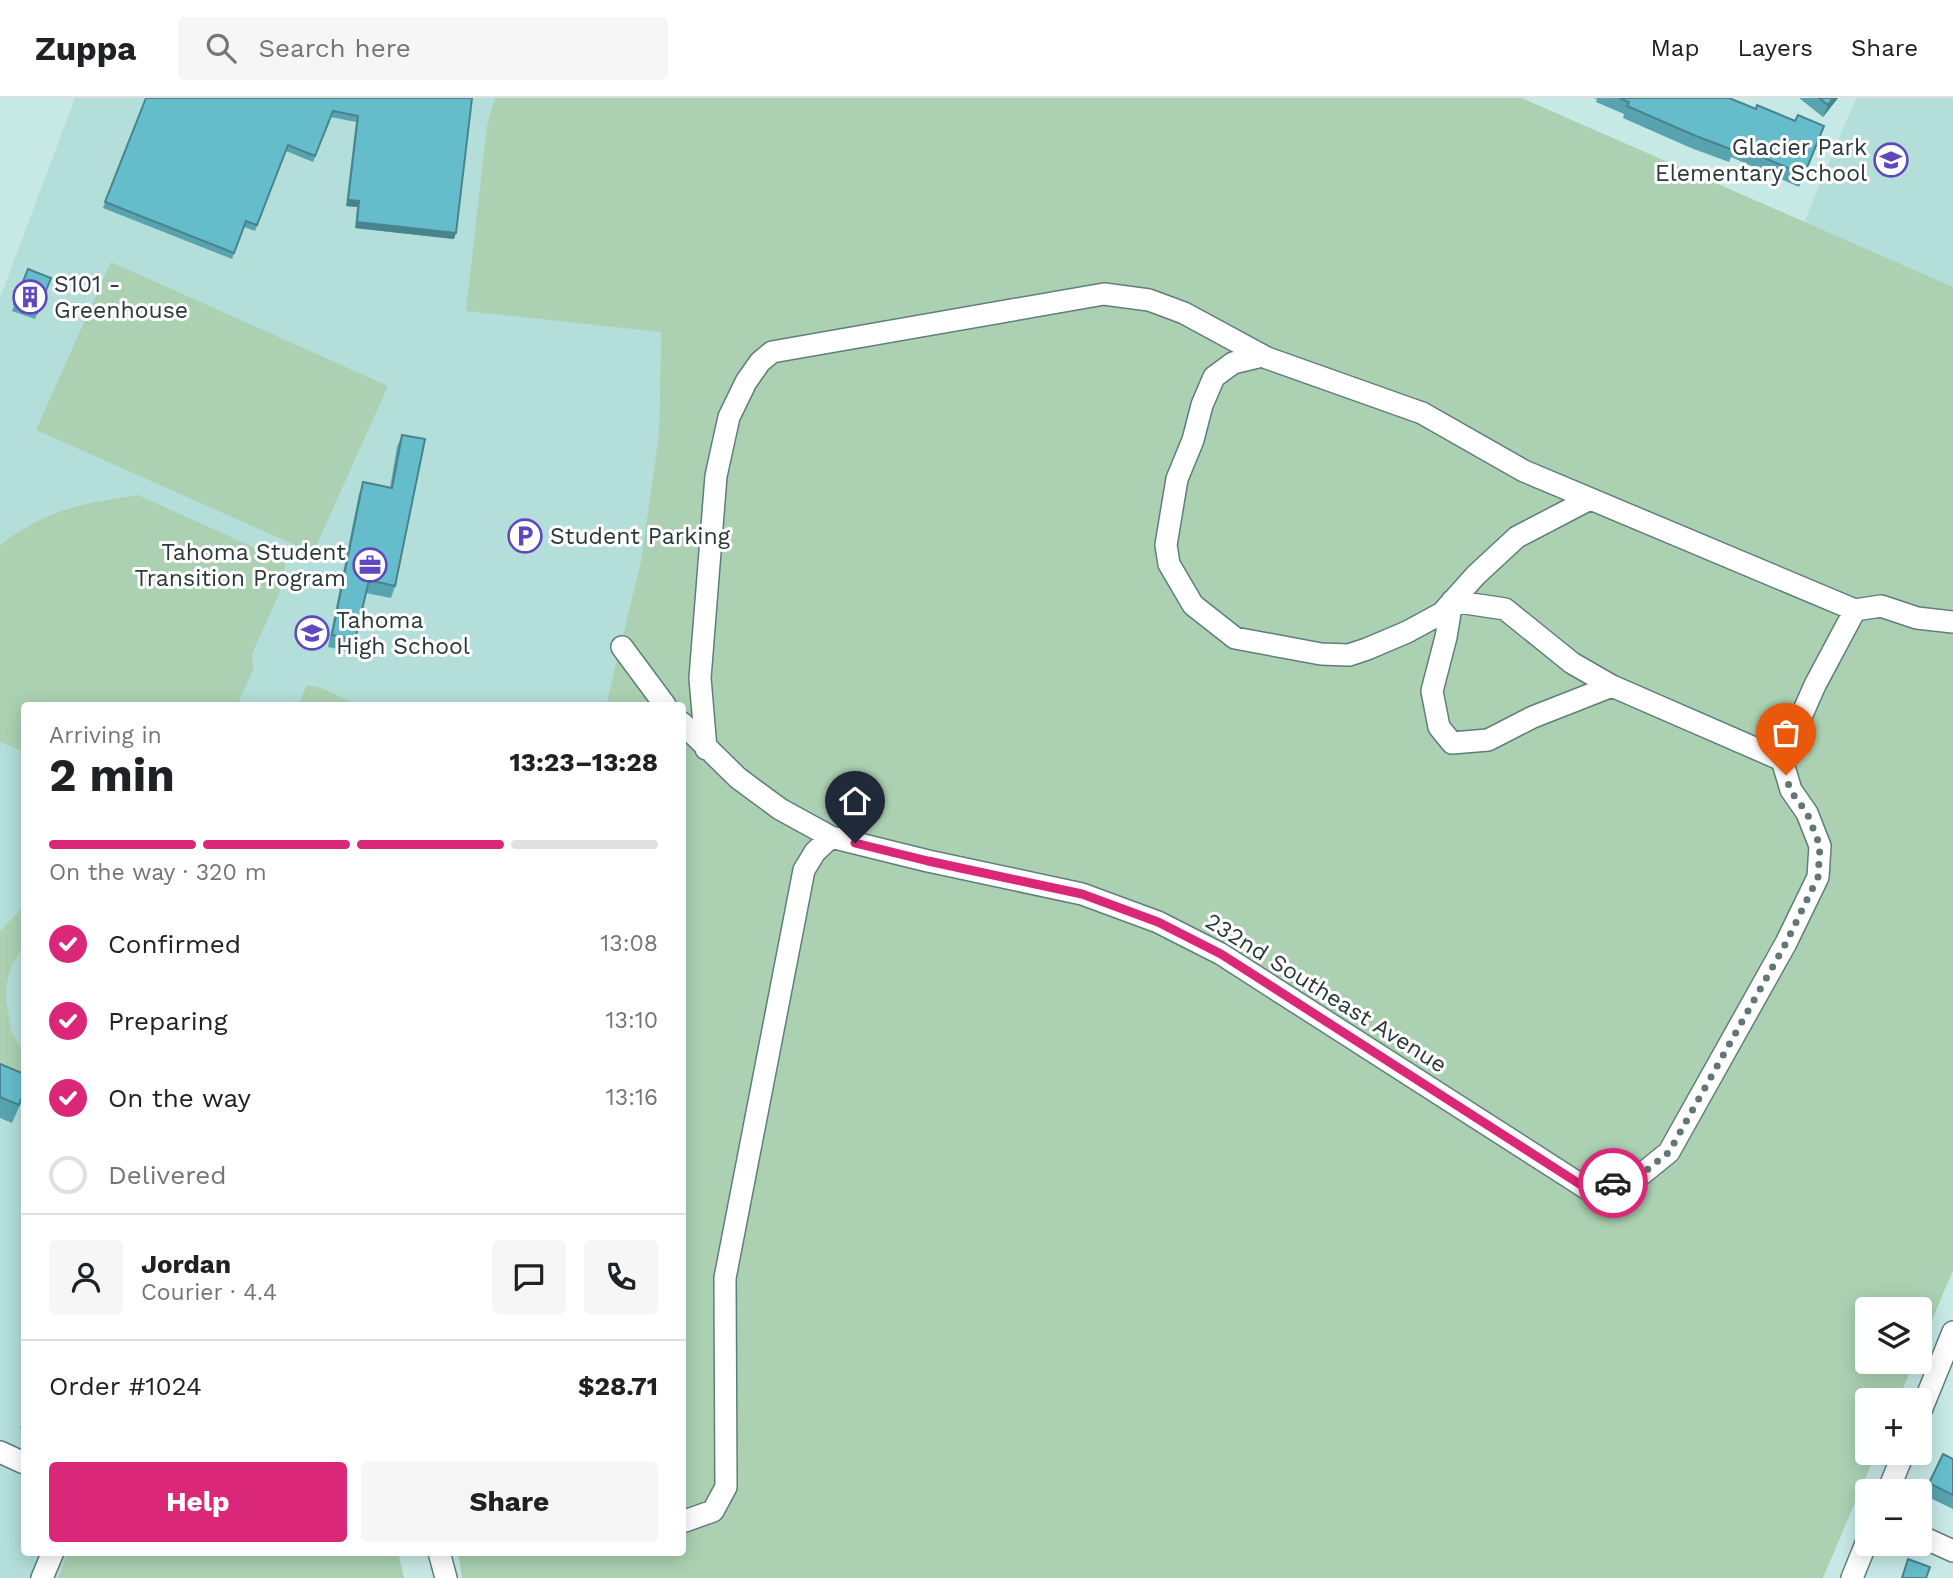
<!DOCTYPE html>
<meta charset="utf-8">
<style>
:root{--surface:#fff;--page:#f6f6f6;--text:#202124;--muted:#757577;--line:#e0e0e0;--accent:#db2777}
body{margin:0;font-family:"Work Sans",sans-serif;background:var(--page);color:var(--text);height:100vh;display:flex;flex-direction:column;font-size:26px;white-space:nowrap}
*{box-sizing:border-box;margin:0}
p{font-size:23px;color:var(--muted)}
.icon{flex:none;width:38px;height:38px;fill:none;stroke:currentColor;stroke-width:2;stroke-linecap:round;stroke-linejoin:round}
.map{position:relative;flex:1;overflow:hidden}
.drawer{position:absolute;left:21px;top:604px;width:665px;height:854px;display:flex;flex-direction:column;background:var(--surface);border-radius:7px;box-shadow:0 4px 18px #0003}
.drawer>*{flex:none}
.fabs{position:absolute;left:1855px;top:1199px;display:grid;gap:14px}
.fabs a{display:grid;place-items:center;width:77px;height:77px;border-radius:7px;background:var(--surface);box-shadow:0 4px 18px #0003;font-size:35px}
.pin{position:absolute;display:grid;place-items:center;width:60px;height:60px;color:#fff;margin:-72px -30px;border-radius:50% 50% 50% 0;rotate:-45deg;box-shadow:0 0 7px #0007}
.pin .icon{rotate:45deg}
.courier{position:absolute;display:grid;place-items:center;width:70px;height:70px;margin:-35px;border:5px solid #db2777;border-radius:50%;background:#fff;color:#222;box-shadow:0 2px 9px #0007}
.head em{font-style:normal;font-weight:700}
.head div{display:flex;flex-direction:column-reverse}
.head{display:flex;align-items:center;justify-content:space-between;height:119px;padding:0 28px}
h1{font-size:46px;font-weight:700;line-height:52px}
.bar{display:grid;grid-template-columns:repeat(4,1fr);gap:10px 7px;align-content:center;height:84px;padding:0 28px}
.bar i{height:9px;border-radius:5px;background:var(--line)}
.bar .active{background:var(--accent)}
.bar p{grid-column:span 4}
.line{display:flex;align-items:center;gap:18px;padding:0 28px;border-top:2px solid var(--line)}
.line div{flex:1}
.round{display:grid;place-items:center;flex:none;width:74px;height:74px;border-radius:7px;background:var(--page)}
ol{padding:0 28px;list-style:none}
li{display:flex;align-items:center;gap:21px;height:77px}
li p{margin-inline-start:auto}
li .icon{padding:7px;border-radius:50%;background:var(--accent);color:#fff;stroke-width:4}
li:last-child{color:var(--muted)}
li i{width:38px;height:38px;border:4px solid var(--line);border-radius:50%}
.button{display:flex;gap:14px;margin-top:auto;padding:14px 28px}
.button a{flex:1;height:80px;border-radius:7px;background:var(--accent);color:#fff;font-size:28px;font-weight:700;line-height:80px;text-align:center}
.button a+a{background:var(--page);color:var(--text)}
header{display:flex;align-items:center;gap:42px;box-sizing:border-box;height:98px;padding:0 35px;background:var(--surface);border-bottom:2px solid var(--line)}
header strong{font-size:33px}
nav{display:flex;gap:38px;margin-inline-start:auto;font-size:24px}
.search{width:490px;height:63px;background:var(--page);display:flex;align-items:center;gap:18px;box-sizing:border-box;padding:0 24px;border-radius:7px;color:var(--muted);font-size:26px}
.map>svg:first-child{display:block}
</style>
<header>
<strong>Zuppa</strong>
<div class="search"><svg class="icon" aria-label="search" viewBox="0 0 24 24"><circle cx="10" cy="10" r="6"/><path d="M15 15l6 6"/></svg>Search here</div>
<nav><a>Map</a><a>Layers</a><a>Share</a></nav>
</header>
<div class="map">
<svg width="1953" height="1480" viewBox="0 0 1953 1480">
<rect width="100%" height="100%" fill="#c7e9e6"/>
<path fill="#b3ded9" d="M75 0H549L661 233 659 336 641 463 606 607H24V1454H68L58 1480H0V200Z
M1856 0H1953V189L1804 124Z"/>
<path fill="#abd1b2" d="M495 0H1522L1953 189V1172L1920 1251V1211H1867V1264H1914L1898 1302H1867V1354L1876 1355 1823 1480H462L458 1454H682V607H606L641 463 659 336 661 234 466 213 487 27Z
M111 164 388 288 313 455 36 332Z
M138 397 286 464 279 496 252 556 253 572 237 607H24V654L0 644V447C48 411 80 406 138 397Z
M307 587 322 590 357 607H298Z
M24 808V847L12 867 7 884 6 901 12 935 24 955V994L0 969V833Z
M68 1454H398L404 1480H58Z"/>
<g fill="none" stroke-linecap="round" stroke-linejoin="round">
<defs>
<path id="minor" d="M1262 258 1233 265 1214 279 1202 307 1193 342 1177 381 1166 447 1169 466 1193 507 1235 540 1321 556 1349 557 1367 551 1407 534 1442 515 1476 477 1517 439 1590 401
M1452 503 1505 511 1572 565 1612 588 1533 619 1488 642 1452 645 1439 629 1432 593 1446 539Z
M622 549 665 607
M1612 588 1782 662
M682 625 738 680 780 711 831 739 928 763 1082 796 1158 824 1221 856 1589 1092 1642 1076 1669 1054 1786 845 1818 779 1820 748 1807 715 1791 692 1782 662 1815 587 1855 512 1881 508 1917 520 1953 524
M706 651 700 580 716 378 729 319 746 284 760 264 772 254 1104 196 1149 202 1184 215 1267 260 1422 315 1524 373 1855 512
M1920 1315 1953 1234
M0 1354 24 1365
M1888 1393 1904 1354
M682 1424 713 1413 726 1389 725 1180 804 772 815 754 831 739
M1920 1438 1953 1453
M439 1454 446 1480
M42 1480 53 1454
M1852 1480 1867 1443"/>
</defs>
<use href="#minor" stroke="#5f7e7b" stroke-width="24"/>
<use href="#minor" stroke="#fff" stroke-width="21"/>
</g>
<path fill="#57a3af" d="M146 0H472L454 141 355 130 357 109 346 108 356 24 331 19 313 64 286 53 255 133 244 129 232 161 103 110Z
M1593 0H1729L1820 40 1799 89 1731 59 1729 64 1691 50 1623 20 1624 16 1596 4 1597 1Z
M1799 0H1838L1823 19Z
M28 171 51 180 35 221 12 213Z
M402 337 395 488 391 500 366 495 355 542 350 554 328 549 359 396 363 384 390 390 397 349Z
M0 966 24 976V995L12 1025 0 1020Z
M24 1319V1331L20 1330Z
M1953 1361V1411L1924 1397 1929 1385Z"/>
<path fill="#47848e" d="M1833 0H1838L1823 19 1828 7Z
M348 102 359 103 357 109 346 108Z
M357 124 456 135 454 141 355 130Z
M24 993V997L12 1025 19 1007Z"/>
<path fill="#65bdcb" stroke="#47848e" stroke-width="2" d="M146 0H472L456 135 357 124 359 103 348 102 358 18 333 13 315 58 288 47 257 127 246 123 234 155 105 104Z
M1619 0H1729L1756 11 1757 7 1795 23 1798 17 1824 28 1804 77 1735 47 1733 52 1696 38 1627 8 1629 4Z
M1819 0H1833L1828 7Z
M28 171 51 180 37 215 14 206Z
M402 337 425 341 395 488 369 482 355 542 332 537 363 384 392 390Z
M0 966 24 976V993L19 1007 0 999Z
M1943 1356 1953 1361V1397L1929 1385Z
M1908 1461 1930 1469 1926 1480H1902Z"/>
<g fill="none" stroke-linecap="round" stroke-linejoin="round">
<path stroke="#627775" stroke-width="7" stroke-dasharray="0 12.6" d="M1613 1085 1642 1076 1669 1054 1786 845 1818 779 1820 748 1807 715 1790 692 1786 677"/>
<path stroke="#db2777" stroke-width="9" d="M855 745 928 763 1082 796 1158 824 1221 856 1589 1092 1613 1085"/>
</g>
<defs>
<symbol id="school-ring" viewBox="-11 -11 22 22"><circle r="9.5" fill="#fff" stroke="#5e47bf" stroke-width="1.5"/><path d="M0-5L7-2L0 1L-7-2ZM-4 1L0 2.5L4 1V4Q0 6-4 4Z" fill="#5e47bf"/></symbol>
<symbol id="building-ring" viewBox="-11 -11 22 22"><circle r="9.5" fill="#fff" stroke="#5e47bf" stroke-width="1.5"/><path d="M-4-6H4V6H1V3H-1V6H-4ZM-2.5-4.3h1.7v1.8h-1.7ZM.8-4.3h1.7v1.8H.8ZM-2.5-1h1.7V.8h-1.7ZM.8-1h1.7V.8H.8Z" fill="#5e47bf"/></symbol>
<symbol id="parking-ring" viewBox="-11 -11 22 22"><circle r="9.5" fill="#fff" stroke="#5e47bf" stroke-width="1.5"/><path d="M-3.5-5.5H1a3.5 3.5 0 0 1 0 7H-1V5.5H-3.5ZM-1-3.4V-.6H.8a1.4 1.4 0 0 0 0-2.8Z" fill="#5e47bf"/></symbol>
<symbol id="office-ring" viewBox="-11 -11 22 22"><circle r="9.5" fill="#fff" stroke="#5e47bf" stroke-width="1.5"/><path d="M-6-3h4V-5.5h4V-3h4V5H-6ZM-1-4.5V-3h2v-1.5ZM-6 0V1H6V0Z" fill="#5e47bf"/></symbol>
</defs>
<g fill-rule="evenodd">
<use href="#school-ring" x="1872" y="43" width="38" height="38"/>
<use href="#building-ring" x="11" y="180" width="38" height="38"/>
<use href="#parking-ring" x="506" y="419" width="38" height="38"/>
<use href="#office-ring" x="351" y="448" width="38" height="38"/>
<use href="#school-ring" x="293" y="516" width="38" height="38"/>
</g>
<g text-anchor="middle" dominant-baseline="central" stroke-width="6" stroke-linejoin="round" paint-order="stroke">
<g font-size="23" fill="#2b3938" stroke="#fff" text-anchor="start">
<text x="1867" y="49" text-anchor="end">Glacier Park<tspan x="1867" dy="26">Elementary School</tspan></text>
<text x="54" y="186">S101 -<tspan x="54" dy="26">Greenhouse</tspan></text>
<text x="550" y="438">Student Parking</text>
<text x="346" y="454" text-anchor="end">Tahoma Student<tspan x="346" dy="26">Transition Program</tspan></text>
<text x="336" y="522">Tahoma<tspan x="336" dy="26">High School</tspan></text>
</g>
<g font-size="23" fill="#2b3938" stroke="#fff">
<text transform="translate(1326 895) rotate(32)">232nd Southeast Avenue</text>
</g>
</g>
</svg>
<div class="fabs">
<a><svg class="icon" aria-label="layers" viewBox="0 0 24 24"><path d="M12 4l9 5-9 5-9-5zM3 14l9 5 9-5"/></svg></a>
<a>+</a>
<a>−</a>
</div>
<div class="pin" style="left:1786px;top:677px;background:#ea580c"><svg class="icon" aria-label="bag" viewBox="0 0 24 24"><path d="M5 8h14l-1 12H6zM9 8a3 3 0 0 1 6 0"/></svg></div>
<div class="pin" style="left:855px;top:745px;background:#1f2937"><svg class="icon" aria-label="home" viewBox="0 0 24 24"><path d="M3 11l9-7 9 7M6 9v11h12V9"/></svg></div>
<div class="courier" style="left:1613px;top:1085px"><svg class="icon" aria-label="car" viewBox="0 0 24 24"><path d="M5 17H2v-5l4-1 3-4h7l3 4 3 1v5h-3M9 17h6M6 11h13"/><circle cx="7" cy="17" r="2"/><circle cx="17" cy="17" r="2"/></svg></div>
<section class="drawer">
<div class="head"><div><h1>2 min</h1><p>Arriving in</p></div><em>13:23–13:28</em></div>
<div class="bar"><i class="active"></i><i class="active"></i><i class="active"></i><i></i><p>On the way · 320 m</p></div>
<ol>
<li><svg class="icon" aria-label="check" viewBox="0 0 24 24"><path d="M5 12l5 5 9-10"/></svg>Confirmed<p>13:08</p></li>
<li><svg class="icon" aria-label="check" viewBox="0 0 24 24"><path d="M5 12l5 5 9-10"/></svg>Preparing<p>13:10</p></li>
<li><svg class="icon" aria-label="check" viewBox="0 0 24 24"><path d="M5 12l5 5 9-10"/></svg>On the way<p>13:16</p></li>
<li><i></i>Delivered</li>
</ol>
<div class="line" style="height:126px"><a class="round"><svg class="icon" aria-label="person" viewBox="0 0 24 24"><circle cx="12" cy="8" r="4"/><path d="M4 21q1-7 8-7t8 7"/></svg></a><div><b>Jordan</b><p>Courier · 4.4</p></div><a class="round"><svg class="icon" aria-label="chat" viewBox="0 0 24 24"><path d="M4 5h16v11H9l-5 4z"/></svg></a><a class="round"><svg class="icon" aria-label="phone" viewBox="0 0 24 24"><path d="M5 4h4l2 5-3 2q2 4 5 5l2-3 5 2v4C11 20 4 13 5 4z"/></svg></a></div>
<div class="line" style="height:91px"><div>Order #1024</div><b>$28.71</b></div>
<div class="button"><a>Help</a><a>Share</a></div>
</section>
</div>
